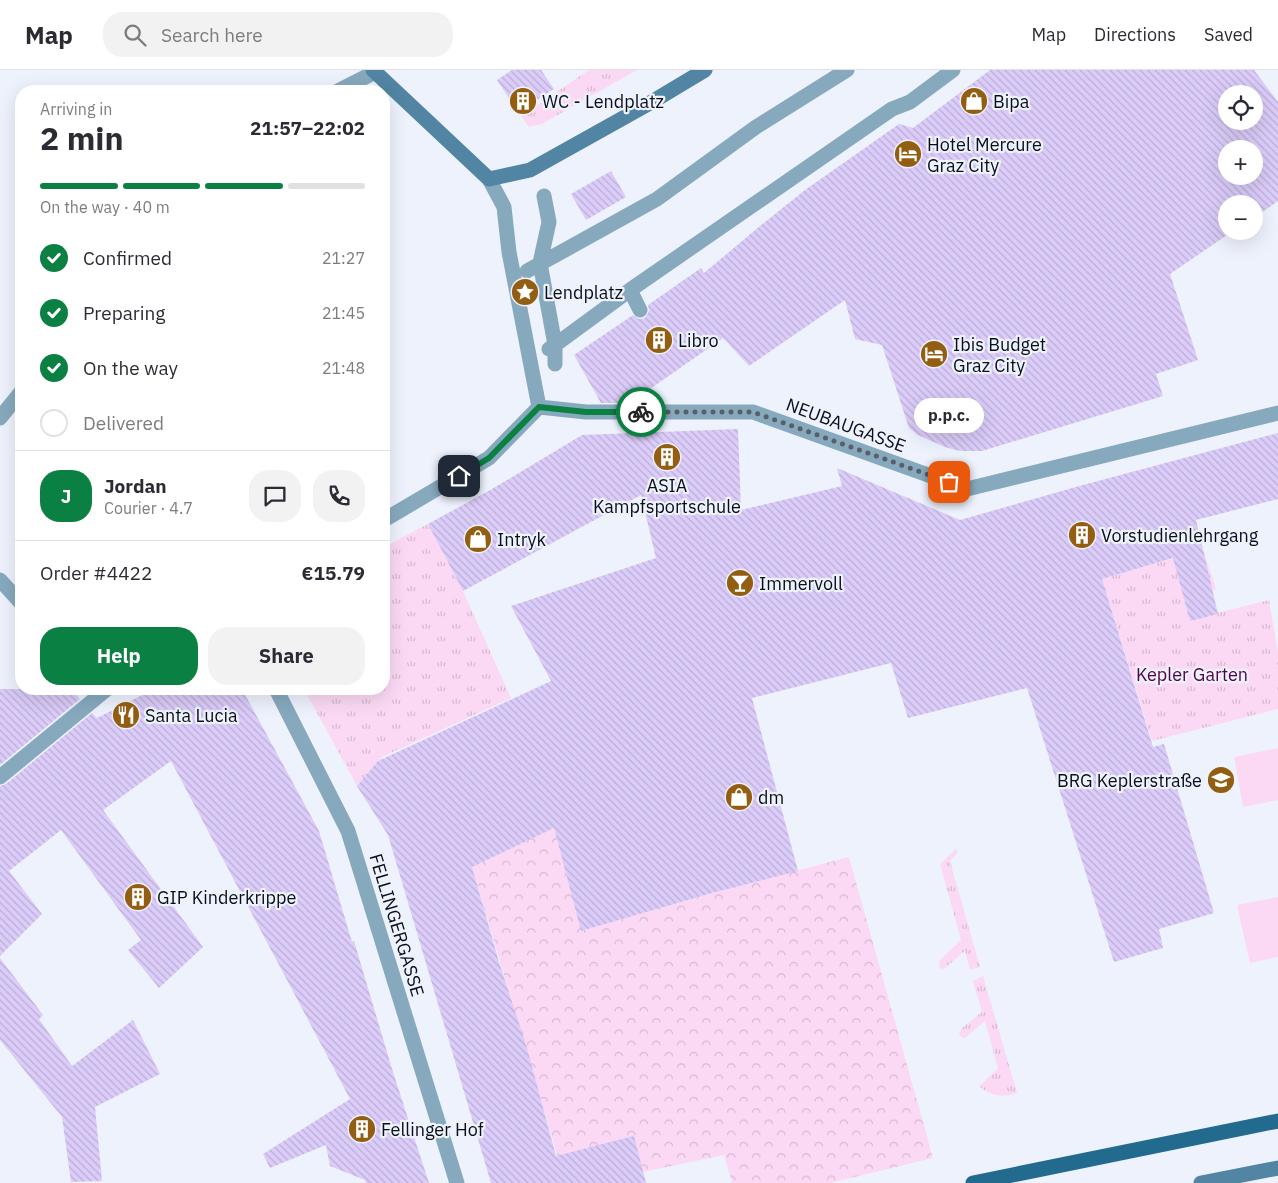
<!DOCTYPE html>
<meta charset="utf-8">
<style>
:root{--surface:#fff;--page:#f2f2f3;--text:#2b2b33;--muted:#7c7c81;--line:#e1e1e2;--accent:#0b8043}
body{margin:0;font-family:"IBM Plex Sans",sans-serif;background:var(--page);color:var(--text);height:100vh;display:flex;flex-direction:column;font-size:19px;white-space:nowrap}
*{box-sizing:border-box;margin:0}
p{font-size:16px;color:var(--muted)}
.icon{flex:none;width:28px;height:28px;fill:none;stroke:currentColor;stroke-width:2;stroke-linecap:round;stroke-linejoin:round}
.map{position:relative;flex:1;overflow:hidden}
.details{position:absolute;left:15px;top:15px;width:375px;height:610px;display:flex;flex-direction:column;background:var(--surface);border-radius:20px;box-shadow:0 5px 20px #0002}
.details>*{flex:none}
.fabs{position:absolute;left:1218px;top:15px;display:grid;gap:10px}
.fabs a{display:grid;place-items:center;width:45px;height:45px;border-radius:50%;background:var(--surface);box-shadow:0 5px 20px #0002;font-size:25px}
.pin{position:absolute;display:grid;place-items:center;width:42px;height:42px;color:#fff;margin:-21px;border-radius:10px;box-shadow:0 2px 8px #0006}
.courier{position:absolute;display:grid;place-items:center;width:50px;height:50px;margin:-25px;border:4px solid #0b8043;border-radius:50%;background:#fff;color:#222;box-shadow:0 1px 6px #0007}
.bubble{position:absolute;height:35px;border-radius:18px;background:var(--surface);box-shadow:0 5px 20px #0002;font-size:16px;font-weight:800;line-height:35px;text-align:center}
.headline em{font-style:normal;font-weight:800}
.headline div{display:flex;flex-direction:column-reverse}
.headline{display:flex;align-items:center;justify-content:space-between;height:85px;padding:0 25px}
h1{font-size:32px;font-weight:800;line-height:38px}
.bar{display:grid;grid-template-columns:repeat(4,1fr);gap:8px 5px;align-content:center;height:60px;padding:0 25px}
.bar i{height:6px;border-radius:4px;background:var(--line)}
.bar .selected{background:var(--accent)}
.bar p{grid-column:span 4}
.line{display:flex;align-items:center;gap:12px;padding:0 25px;border-top:1px solid var(--line)}
.line div{flex:1}
.round{display:grid;place-items:center;flex:none;width:52px;height:52px;border-radius:20px;background:var(--page)}
ol{padding:0 25px;list-style:none}
li{display:flex;align-items:center;gap:15px;height:55px}
li p{margin-inline-start:auto}
li .icon{padding:5px;border-radius:50%;background:var(--accent);color:#fff;stroke-width:4}
li:last-child{color:var(--muted)}
li i{width:28px;height:28px;border:2px solid var(--line);border-radius:50%}
.cta{display:flex;gap:10px;margin-top:auto;padding:10px 25px}
.cta a{flex:1;height:58px;border-radius:20px;background:var(--accent);color:#fff;font-size:20px;font-weight:800;line-height:58px;text-align:center}
.cta a+a{background:var(--page);color:var(--text)}
header{display:flex;align-items:center;gap:30px;box-sizing:border-box;height:70px;padding:0 25px;background:var(--surface);border-bottom:1px solid var(--line)}
header strong{font-size:24px}
nav{display:flex;gap:28px;margin-inline-start:auto;font-size:18px}
.search{width:350px;height:45px;background:var(--page);display:flex;align-items:center;gap:12px;box-sizing:border-box;padding:0 18px;border-radius:20px;color:var(--muted);font-size:19px}
.map>svg:first-child{display:block}
</style>
<header>
<strong>Map</strong>
<div class="search"><svg class="icon" aria-label="search" viewBox="0 0 24 24"><circle cx="10" cy="10" r="6"/><path d="M15 15l6 6"/></svg>Search here</div>
<nav><a>Map</a><a>Directions</a><a>Saved</a></nav>
</header>
<div class="map">
<svg width="1278" height="1113" viewBox="0 0 1278 1113">
<defs>
<pattern id="grass-tufts" width="24" height="20" patternUnits="userSpaceOnUse" patternTransform="scale(1.25)"><rect width="24" height="20" fill="#fbd9f4"/><path d="M3 7l-1-3M5 7V3M7 7l1-3M15 17l-1-3M17 17v-4M19 17l1-3" fill="none" stroke="#d6b9d0"/></pattern>
<pattern id="forest-crowns" width="20" height="18" patternUnits="userSpaceOnUse" patternTransform="scale(1.25)"><rect width="20" height="18" fill="#fbd9f4"/><path d="M2 6a3 3 0 1 1 6 0M12 15a3 3 0 1 1 6 0" fill="none" stroke="#d6b9d0"/></pattern>
<pattern id="building-back-hatch" width="6" height="6" patternUnits="userSpaceOnUse" patternTransform="scale(1.25)"><rect width="6" height="6" fill="#dbccf9"/><path d="M-1 5l2 2M0 0l6 6M5-1l2 2" fill="none" stroke="#bbaed5"/></pattern>
</defs>
<rect width="100%" height="100%" fill="#eef2fd"/>
<path fill="url(#grass-tufts)" d="M589 0H637L542 54 529 57 521 46Z
M428 454 463 521 511 628 382 687 357 716 304 619H384V477Z
M1203 480 1216 519 1184 528 1189 550 1269 530 1278 583V639L1152 671 1108 528 1101 509Z
M956 779 958 782 950 791 980 897 970 900 965 881 945 898 941 899 939 896 940 890 961 870 940 794Z
M983 906 1017 1023C1002 1028 991 1026 979 1016L998 999 985 951 965 968 961 967 959 964 961 959 982 942 973 911Z"/>
<path fill="url(#forest-crowns)" d="M554 758 581 861 712 823 849 787 933 1088 830 1113H732L724 1085 643 1102 602 1109 559 1091 472 797Z"/>
<path fill="#fbd9f4" d="M1278 678V730L1243 737 1234 687Z
M1278 827V887L1250 893 1237 835Z"/>
<path fill="url(#building-back-hatch)" fill-rule="evenodd" d="M512 0H541L554 19 518 42 497 10Z
M990 0H1254L1278 32V131L1254 148V134H1226V161H1233L1170 204 1198 290 1156 304 1163 326 982 381H960L945 377 918 365 909 358 882 275 855 269 845 230 749 296 723 268 630 333H601L574 285 633 245 639 249 645 248 649 241 648 235 701 198 704 203 760 156 805 120 899 54 913 58ZM1226 24H1254V51H1226ZM1226 79H1254V106H1226Z
M611 101 626 127 586 150 571 124Z
M738 359 741 440 842 416 837 398 960 450 1083 415 1278 363V429L1196 450 1218 544 1190 551 1173 488 1102 509 1153 677 1164 674 1214 843 1159 859 1163 878 1114 892 1027 618 908 648 891 593 752 628 798 801 712 823 581 861 554 758 472 797 499 892 527 978 556 1086 634 1066 646 1113H491L388 765 357 716 378 691 551 611 511 536 656 488 641 425 463 521 428 454 492 419 582 365Z
M0 619H71L80 629 0 695Z
M154 619H242L319 761 352 872 354 871 392 999 429 1113H366L365 1110 330 1096 326 1075 270 1098 263 1084 350 1029 171 691 103 740 203 877 159 918 128 880 141 870 61 760 9 801 42 844 0 886V716L6 714 92 643 97 648Z
M0 888 43 945 39 949 72 996 133 950 160 1004 95 1037 102 1111 71 1112 62 1047 0 970Z"/>
<g fill="none" stroke-linecap="round" stroke-linejoin="round">
<path stroke="#87a9be" stroke-width="15" d="M338 21 375 2
M489 109 504 137 509 182 539 337
M544 126 549 152 540 193 555 275 549 279
M527 201 657 129 756 57 847 0
M630 220 640 240
M555 294V275L630 220 892 39 910 32 953 0
M539 337 586 342H753L967 419 1278 343
M0 348 21 322
M384 450 489 388 539 337
M0 510 21 533
M276 619 348 761 457 1113
M0 707 107 619"/>
<path stroke="#5185a3" stroke-width="15" d="M373 0 489 109 530 100 650 33 705 0
M1201 1113 1278 1098"/>
<path stroke="#236a8f" stroke-width="15" d="M973 1113 1278 1051"/>
</g>
<g fill="none" stroke-linecap="round" stroke-linejoin="round">
<path stroke="#5a5e67" stroke-width="5" stroke-dasharray="0 9" d="M641 342H753L949 412"/>
<path stroke="#0b8043" stroke-width="6" d="M459 406 489 388 539 337 586 342H641"/>
</g>
<defs>
<symbol id="building-disc" viewBox="-11 -11 22 22"><circle r="9.5" fill="#935e12" stroke="#eef2fd"/><path d="M-4-6H4V6H1V3H-1V6H-4ZM-2.5-4.3h1.7v1.8h-1.7ZM.8-4.3h1.7v1.8H.8ZM-2.5-1h1.7V.8h-1.7ZM.8-1h1.7V.8H.8Z" fill="#fff"/></symbol>
<symbol id="shop-disc" viewBox="-11 -11 22 22"><circle r="9.5" fill="#935e12" stroke="#eef2fd"/><path d="M-5-2.5h2.3a2.7 3.5 0 0 1 5.4 0H5L5.5 6h-11ZM-1.5-2.5h3a1.5 2.3 0 0 0-3 0Z" fill="#fff"/></symbol>
<symbol id="hotel-disc" viewBox="-11 -11 22 22"><circle r="9.5" fill="#935e12" stroke="#eef2fd"/><path d="M-6-4.5h1.5V1H6V5H4.5V3h-9V5H-6ZM-4 0a1.8 1.8 0 1 1 3.6 0ZM.5 0V-2.5h3Q6-2.5 6 0Z" fill="#fff"/></symbol>
<symbol id="sight-disc" viewBox="-11 -11 22 22"><circle r="9.5" fill="#935e12" stroke="#eef2fd"/><path d="M0-6L1.8-2.2L6-1.7L2.9 1.2L3.7 5.4L0 3.3L-3.7 5.4L-2.9 1.2L-6-1.7L-1.8-2.2Z" fill="#fff"/></symbol>
<symbol id="bar-disc" viewBox="-11 -11 22 22"><circle r="9.5" fill="#935e12" stroke="#eef2fd"/><path d="M-6-5H6L.8 .8V4.5H3.5V6h-7V4.5H-.8V.8Z" fill="#fff"/></symbol>
<symbol id="restaurant-disc" viewBox="-11 -11 22 22"><circle r="9.5" fill="#935e12" stroke="#eef2fd"/><path d="M-5-6h1v4h1v-4h1v4h1v-4h1v5L-1.5 .5V6h-2V.5L-5-1ZM5-6V6H3V1.5H1.5Q1.5-4 5-6Z" fill="#fff"/></symbol>
<symbol id="school-disc" viewBox="-11 -11 22 22"><circle r="9.5" fill="#935e12" stroke="#eef2fd"/><path d="M0-5L7-2L0 1L-7-2ZM-4 1L0 2.5L4 1V4Q0 6-4 4Z" fill="#fff"/></symbol>
</defs>
<g fill-rule="evenodd">
<use href="#building-disc" x="507" y="15" width="32" height="32"/>
<use href="#shop-disc" x="958" y="15" width="32" height="32"/>
<use href="#hotel-disc" x="892" y="68" width="32" height="32"/>
<use href="#sight-disc" x="509" y="206" width="32" height="32"/>
<use href="#building-disc" x="643" y="254" width="32" height="32"/>
<use href="#hotel-disc" x="918" y="268" width="32" height="32"/>
<use href="#building-disc" x="651" y="371" width="32" height="32"/>
<use href="#building-disc" x="1066" y="449" width="32" height="32"/>
<use href="#shop-disc" x="462" y="453" width="32" height="32"/>
<use href="#bar-disc" x="724" y="497" width="32" height="32"/>
<use href="#restaurant-disc" x="110" y="629" width="32" height="32"/>
<use href="#school-disc" x="1205" y="694" width="32" height="32"/>
<use href="#shop-disc" x="723" y="711" width="32" height="32"/>
<use href="#building-disc" x="122" y="811" width="32" height="32"/>
<use href="#building-disc" x="346" y="1043" width="32" height="32"/>
</g>
<g text-anchor="middle" dominant-baseline="central" stroke-width="4.5" stroke-linejoin="round" paint-order="stroke">
<g font-size="18" fill="#0a0e16" stroke="#eef2fd" text-anchor="start">
<text x="542" y="31">WC - Lendplatz</text>
<text x="993" y="31">Bipa</text>
<text x="927" y="74">Hotel Mercure<tspan x="927" dy="21">Graz City</tspan></text>
<text x="544" y="222">Lendplatz</text>
<text x="678" y="270">Libro</text>
<text x="953" y="274">Ibis Budget<tspan x="953" dy="21">Graz City</tspan></text>
<text x="667" y="415" text-anchor="middle">ASIA<tspan x="667" dy="21">Kampfsportschule</tspan></text>
<text x="1101" y="465">Vorstudienlehrgang</text>
<text x="497" y="469">Intryk</text>
<text x="759" y="513">Immervoll</text>
<text x="145" y="645">Santa Lucia</text>
<text x="1202" y="710" text-anchor="end">BRG Keplerstraße</text>
<text x="758" y="727">dm</text>
<text x="157" y="827">GIP Kinderkrippe</text>
<text x="381" y="1059">Fellinger Hof</text>
</g>
<g font-size="18" fill="#0a0e16" stroke="#eef2fd">
<text transform="translate(846 355) rotate(20)">NEUBAUGASSE</text>
<text transform="translate(397 855) rotate(73)">FELLINGERGASSE</text>
</g>
<g font-size="18" fill="#51004a" stroke="#eef2fd">
<text x="1192" y="604">Kepler Garten</text>
</g>
</g>
</svg>
<div class="fabs">
<a><svg class="icon" aria-label="locate" viewBox="0 0 24 24"><circle cx="12" cy="12" r="6"/><path d="M12 2v4M12 18v4M2 12h4M18 12h4"/></svg></a>
<a>+</a>
<a>−</a>
</div>
<div class="pin" style="left:949px;top:412px;background:#ea580c"><svg class="icon" aria-label="bag" viewBox="0 0 24 24"><path d="M5 8h14l-1 12H6zM9 8a3 3 0 0 1 6 0"/></svg></div>
<div class="pin" style="left:459px;top:406px;background:#1f2937"><svg class="icon" aria-label="home" viewBox="0 0 24 24"><path d="M3 11l9-7 9 7M6 9v11h12V9"/></svg></div>
<div class="courier" style="left:641px;top:342px"><svg class="icon" aria-label="bike" viewBox="0 0 24 24"><circle cx="6" cy="16" r="4"/><circle cx="18" cy="16" r="4"/><path d="M6 16l4-8h5l3 8M10 8l3 8H6M13 5h3"/></svg></div>
<div class="bubble" style="left:914px;top:328px;width:70px">p.p.c.</div>
<section class="details">
<div class="headline"><div><h1>2 min</h1><p>Arriving in</p></div><em>21:57–22:02</em></div>
<div class="bar"><i class="selected"></i><i class="selected"></i><i class="selected"></i><i></i><p>On the way · 40 m</p></div>
<ol>
<li><svg class="icon" aria-label="check" viewBox="0 0 24 24"><path d="M5 12l5 5 9-10"/></svg>Confirmed<p>21:27</p></li>
<li><svg class="icon" aria-label="check" viewBox="0 0 24 24"><path d="M5 12l5 5 9-10"/></svg>Preparing<p>21:45</p></li>
<li><svg class="icon" aria-label="check" viewBox="0 0 24 24"><path d="M5 12l5 5 9-10"/></svg>On the way<p>21:48</p></li>
<li><i></i>Delivered</li>
</ol>
<div class="line" style="height:90px"><b class="round" style="background:var(--accent);color:#fff">J</b><div><b>Jordan</b><p>Courier · 4.7</p></div><a class="round"><svg class="icon" aria-label="chat" viewBox="0 0 24 24"><path d="M4 5h16v11H9l-5 4z"/></svg></a><a class="round"><svg class="icon" aria-label="phone" viewBox="0 0 24 24"><path d="M5 4h4l2 5-3 2q2 4 5 5l2-3 5 2v4C11 20 4 13 5 4z"/></svg></a></div>
<div class="line" style="height:65px"><div>Order #4422</div><b>€15.79</b></div>
<div class="cta"><a>Help</a><a>Share</a></div>
</section>
</div>
